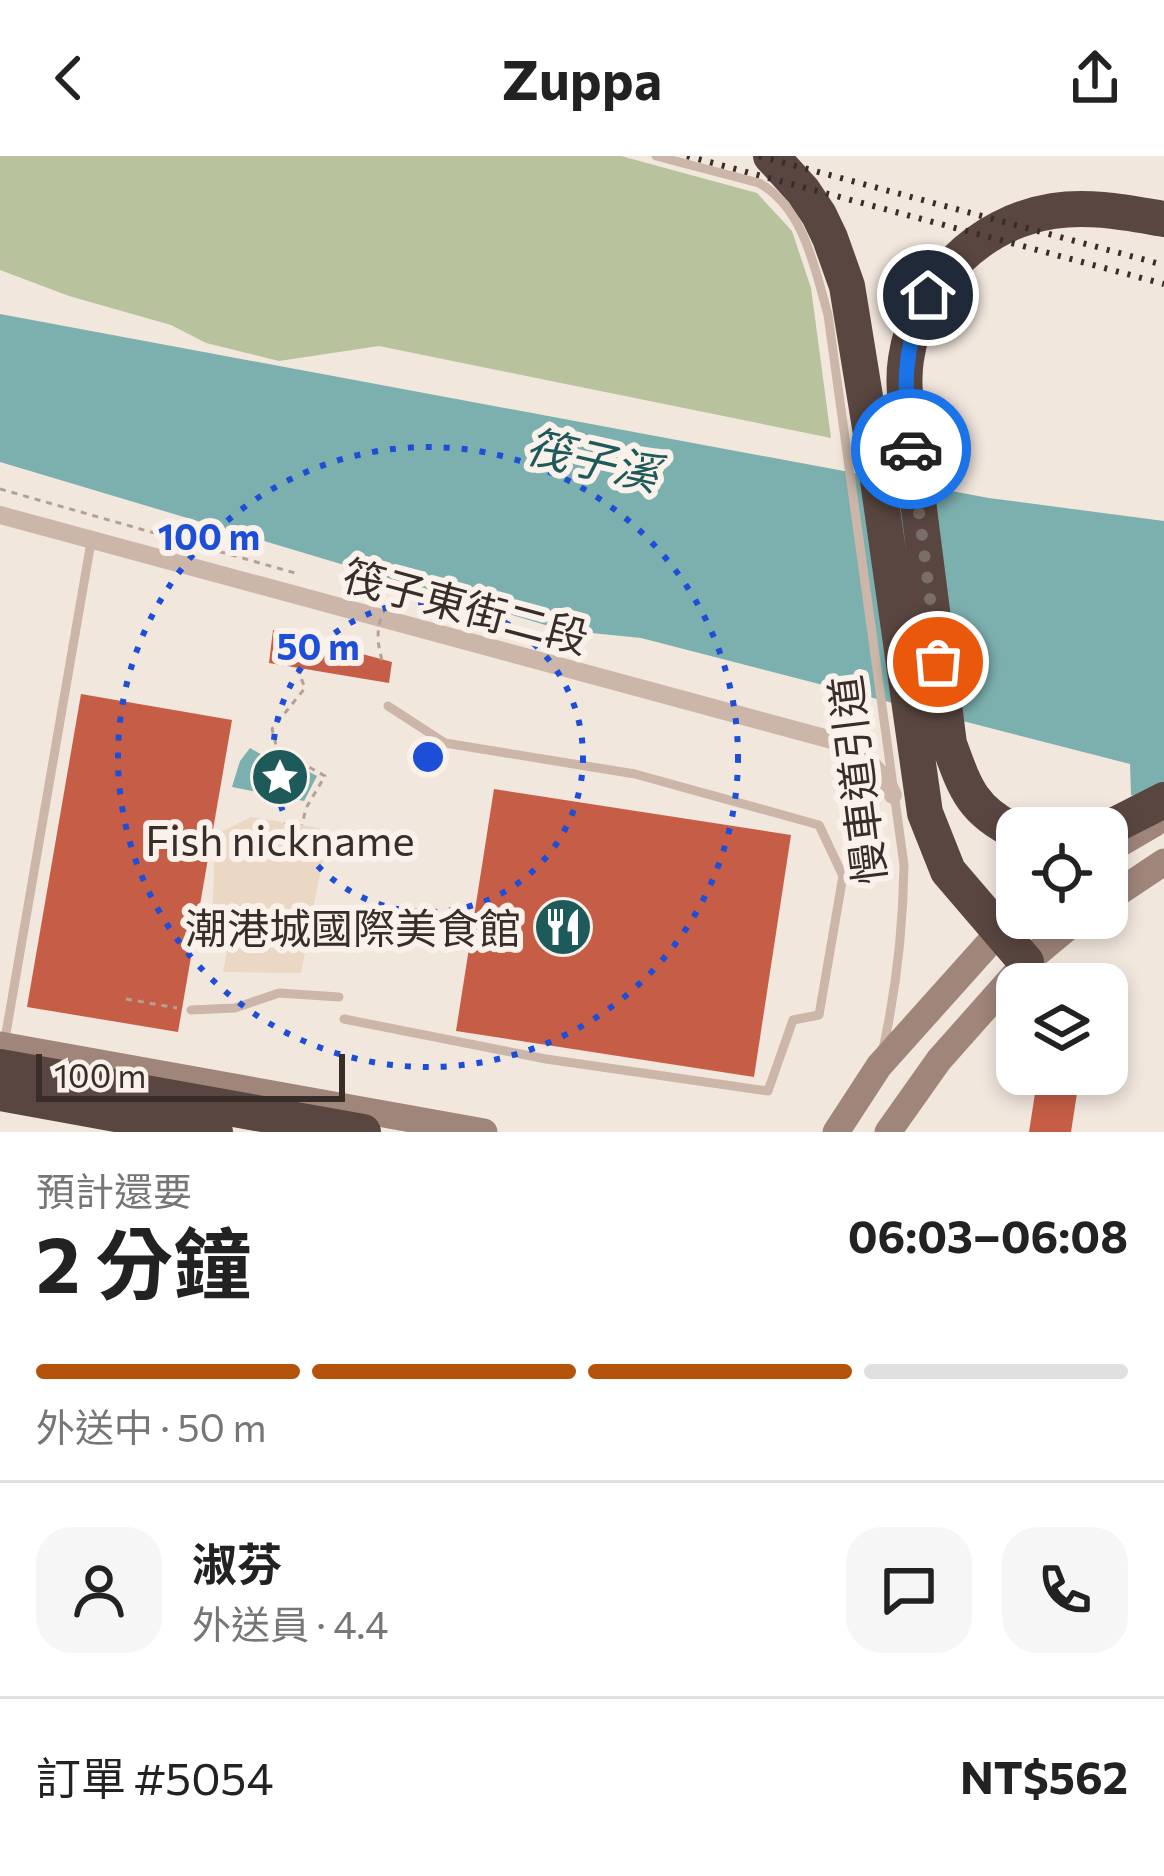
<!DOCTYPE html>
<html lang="zh-TW">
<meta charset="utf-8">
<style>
:root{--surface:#fff;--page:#f6f6f6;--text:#222;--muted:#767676;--line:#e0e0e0;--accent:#b45309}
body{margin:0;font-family:Commissioner,"Noto Sans TC",sans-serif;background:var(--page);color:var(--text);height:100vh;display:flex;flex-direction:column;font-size:45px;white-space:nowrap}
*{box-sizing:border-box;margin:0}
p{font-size:39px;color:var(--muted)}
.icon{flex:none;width:66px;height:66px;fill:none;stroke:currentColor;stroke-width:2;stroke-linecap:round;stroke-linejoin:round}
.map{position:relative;height:976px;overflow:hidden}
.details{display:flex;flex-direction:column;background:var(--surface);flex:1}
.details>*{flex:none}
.controls{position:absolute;left:996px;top:651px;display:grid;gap:24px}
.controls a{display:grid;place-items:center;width:132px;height:132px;border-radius:24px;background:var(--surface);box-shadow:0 6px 18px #0003;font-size:60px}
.scale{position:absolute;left:36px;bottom:30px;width:309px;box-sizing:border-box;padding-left:12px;border:6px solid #382d29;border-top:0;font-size:33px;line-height:42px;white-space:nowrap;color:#382d29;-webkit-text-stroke:9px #faf1ea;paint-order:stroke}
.pin{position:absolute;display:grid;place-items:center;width:102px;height:102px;color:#fff;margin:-51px;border:6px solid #fff;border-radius:50%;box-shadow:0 3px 12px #0007}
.courier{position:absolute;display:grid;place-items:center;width:120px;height:120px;margin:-60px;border:9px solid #1a73e8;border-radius:50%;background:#fff;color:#222;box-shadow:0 3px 15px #0007}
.head em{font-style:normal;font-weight:700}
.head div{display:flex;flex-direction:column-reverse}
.head{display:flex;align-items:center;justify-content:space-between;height:204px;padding:0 36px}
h1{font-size:78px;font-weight:700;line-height:90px}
.bar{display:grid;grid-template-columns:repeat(4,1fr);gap:18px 12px;align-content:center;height:144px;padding:0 36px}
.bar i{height:15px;border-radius:9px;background:var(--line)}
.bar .active{background:var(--accent)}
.bar p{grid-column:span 4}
.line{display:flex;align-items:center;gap:30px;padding:0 36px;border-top:3px solid var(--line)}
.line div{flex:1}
.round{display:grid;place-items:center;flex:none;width:126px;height:126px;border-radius:36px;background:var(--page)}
header{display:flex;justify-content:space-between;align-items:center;height:156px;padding:0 36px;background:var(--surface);font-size:54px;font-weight:700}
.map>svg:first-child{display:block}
</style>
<header><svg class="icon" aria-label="back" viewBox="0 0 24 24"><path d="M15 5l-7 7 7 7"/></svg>Zuppa<svg class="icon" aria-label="share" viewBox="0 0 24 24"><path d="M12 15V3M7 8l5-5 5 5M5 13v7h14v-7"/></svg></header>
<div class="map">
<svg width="1164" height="976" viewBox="0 0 1164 976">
<rect width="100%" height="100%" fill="#f2e7dd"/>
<path fill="#b8c29d" d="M0 0H621L757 37 792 75 811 132 831 282 379 190 279 205 206 187 171 169 69 140 0 114Z"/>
<path fill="#ead7c4" d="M251 661 319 672 327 681 301 817 223 816 234 759 213 748 215 679Z"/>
<path fill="#7cb0af" d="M0 158 989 342 1164 365V648L1131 639 1130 608 641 482 562 474 0 306Z
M250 592 273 605 278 599 317 620 304 645 232 631 240 605Z"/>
<path fill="#c65e47" d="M273 474 392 506 389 527 269 507Z
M81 538 232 564 178 876 27 851Z
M494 633 791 679 754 921 456 875Z
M1038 918H1080L1071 976H1029Z"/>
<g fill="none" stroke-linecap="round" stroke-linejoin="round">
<path stroke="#b7a093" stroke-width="3" stroke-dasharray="6 6" stroke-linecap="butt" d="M0 333 295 417
M297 512 305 532 272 573 277 593 325 620 306 652 302 669
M126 843 177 852"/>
<path stroke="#cbb6a9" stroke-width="9" d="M656 0 759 27C804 52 815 113 828 159L904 709C903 774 897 830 883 893
M191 854 235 852 279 837 339 841
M344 863 546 903 768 935 793 864 819 859 843 720 819 669 635 618 445 587 388 550
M5 883 91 386"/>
<path stroke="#cbb6a9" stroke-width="18" d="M0 359 832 584C861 596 879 610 893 639"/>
<path stroke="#9f857a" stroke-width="27" d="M1107 695 1155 667
M1107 744 1164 706
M0 889 484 976
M836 976 879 910 1000 775 1017 762
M888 976 939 904 1026 806 1079 762"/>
<path stroke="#594640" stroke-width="36" d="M771 0 803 35 819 59 830 82 847 130 874 296 925 657 948 715 1026 806
M1107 673 1164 644
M1017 676C972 655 965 632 949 588L907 259C905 240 903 222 906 203 917 128 978 67 1053 55 1090 49 1128 57 1164 63
M0 911 363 976
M0 937 215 976"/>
<path stroke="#382d29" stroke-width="6" stroke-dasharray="3 9" stroke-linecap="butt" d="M687 0 1164 128
M759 0 1164 109"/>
<path stroke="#b7a093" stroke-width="3" stroke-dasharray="6 6" stroke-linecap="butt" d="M382 504C376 483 376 467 388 449"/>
</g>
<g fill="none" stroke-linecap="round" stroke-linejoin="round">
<path stroke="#796e68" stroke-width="12" stroke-dasharray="0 21.6" d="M911 293 938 506"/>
<path stroke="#1a73e8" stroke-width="15" d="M911 293C904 234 901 193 928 139"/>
</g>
<g fill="none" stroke="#1d4ed8" stroke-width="6" stroke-dasharray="6 12">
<circle cx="428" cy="601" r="155"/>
<circle cx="428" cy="601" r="310"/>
</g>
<defs>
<symbol id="sight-disc" viewBox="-11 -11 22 22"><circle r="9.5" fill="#1e5a5a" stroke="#faf1ea"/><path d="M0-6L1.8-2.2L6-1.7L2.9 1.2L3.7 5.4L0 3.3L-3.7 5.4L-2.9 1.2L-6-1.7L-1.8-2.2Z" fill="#fff"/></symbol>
<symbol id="restaurant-disc" viewBox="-11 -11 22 22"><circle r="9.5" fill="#1e5a5a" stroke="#faf1ea"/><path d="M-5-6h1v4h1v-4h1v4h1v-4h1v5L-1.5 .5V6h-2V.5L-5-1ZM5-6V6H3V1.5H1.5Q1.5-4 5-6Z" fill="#fff"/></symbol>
</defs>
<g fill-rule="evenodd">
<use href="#sight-disc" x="247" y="588" width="66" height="66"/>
<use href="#restaurant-disc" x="530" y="738" width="66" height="66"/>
</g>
<g text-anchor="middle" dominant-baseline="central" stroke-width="12" stroke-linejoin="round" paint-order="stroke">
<g font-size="42" fill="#382d29" stroke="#faf1ea">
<text transform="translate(466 449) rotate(15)">筏子東街二段</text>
<text transform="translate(856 624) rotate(-97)">慢車道引道</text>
</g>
<g font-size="42" fill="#382d29" stroke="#faf1ea">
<text x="280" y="683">Fish nickname</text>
<text x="521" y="771" text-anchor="end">潮港城國際美食館</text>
</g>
<g font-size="45" font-style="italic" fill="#1e5a5a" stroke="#faf1ea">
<text transform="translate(593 302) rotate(13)">筏子溪</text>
</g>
</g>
<circle cx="428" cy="601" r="18" fill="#1d4ed8" stroke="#faf1ea" stroke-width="6"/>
<g font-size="36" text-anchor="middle" font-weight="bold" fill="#1d4ed8" stroke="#faf1ea" stroke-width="12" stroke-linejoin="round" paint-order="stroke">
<text x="209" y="394">100 m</text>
<text x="318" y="504">50 m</text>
</g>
</svg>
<div class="controls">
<a><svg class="icon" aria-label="locate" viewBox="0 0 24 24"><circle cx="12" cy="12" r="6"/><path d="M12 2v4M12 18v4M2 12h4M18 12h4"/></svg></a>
<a><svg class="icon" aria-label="layers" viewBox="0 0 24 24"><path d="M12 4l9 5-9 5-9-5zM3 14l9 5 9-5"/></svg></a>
</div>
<div class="scale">100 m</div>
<div class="pin" style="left:938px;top:506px;background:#ea580c"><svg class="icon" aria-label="bag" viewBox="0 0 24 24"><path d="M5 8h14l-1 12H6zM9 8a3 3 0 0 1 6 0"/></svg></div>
<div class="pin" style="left:928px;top:139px;background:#1f2937"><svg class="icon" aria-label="home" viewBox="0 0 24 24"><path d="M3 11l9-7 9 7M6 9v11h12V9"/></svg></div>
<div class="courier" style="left:911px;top:293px"><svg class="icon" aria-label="car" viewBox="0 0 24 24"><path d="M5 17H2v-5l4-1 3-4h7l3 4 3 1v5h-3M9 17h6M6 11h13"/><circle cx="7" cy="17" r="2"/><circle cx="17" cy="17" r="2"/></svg></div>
</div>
<section class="details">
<div class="head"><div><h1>2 分鐘</h1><p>預計還要</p></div><em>06:03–06:08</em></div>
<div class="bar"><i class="active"></i><i class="active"></i><i class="active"></i><i></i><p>外送中 · 50 m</p></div>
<div class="line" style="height:216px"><a class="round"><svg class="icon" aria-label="person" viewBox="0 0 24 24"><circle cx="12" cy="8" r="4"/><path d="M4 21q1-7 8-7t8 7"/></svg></a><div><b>淑芬</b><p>外送員 · 4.4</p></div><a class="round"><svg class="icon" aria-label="chat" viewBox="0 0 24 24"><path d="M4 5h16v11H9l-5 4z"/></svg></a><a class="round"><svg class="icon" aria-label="phone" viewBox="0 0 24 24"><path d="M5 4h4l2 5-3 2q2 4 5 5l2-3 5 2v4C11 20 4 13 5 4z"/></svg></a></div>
<div class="line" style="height:156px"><div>訂單 #5054</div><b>NT$562</b></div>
</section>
